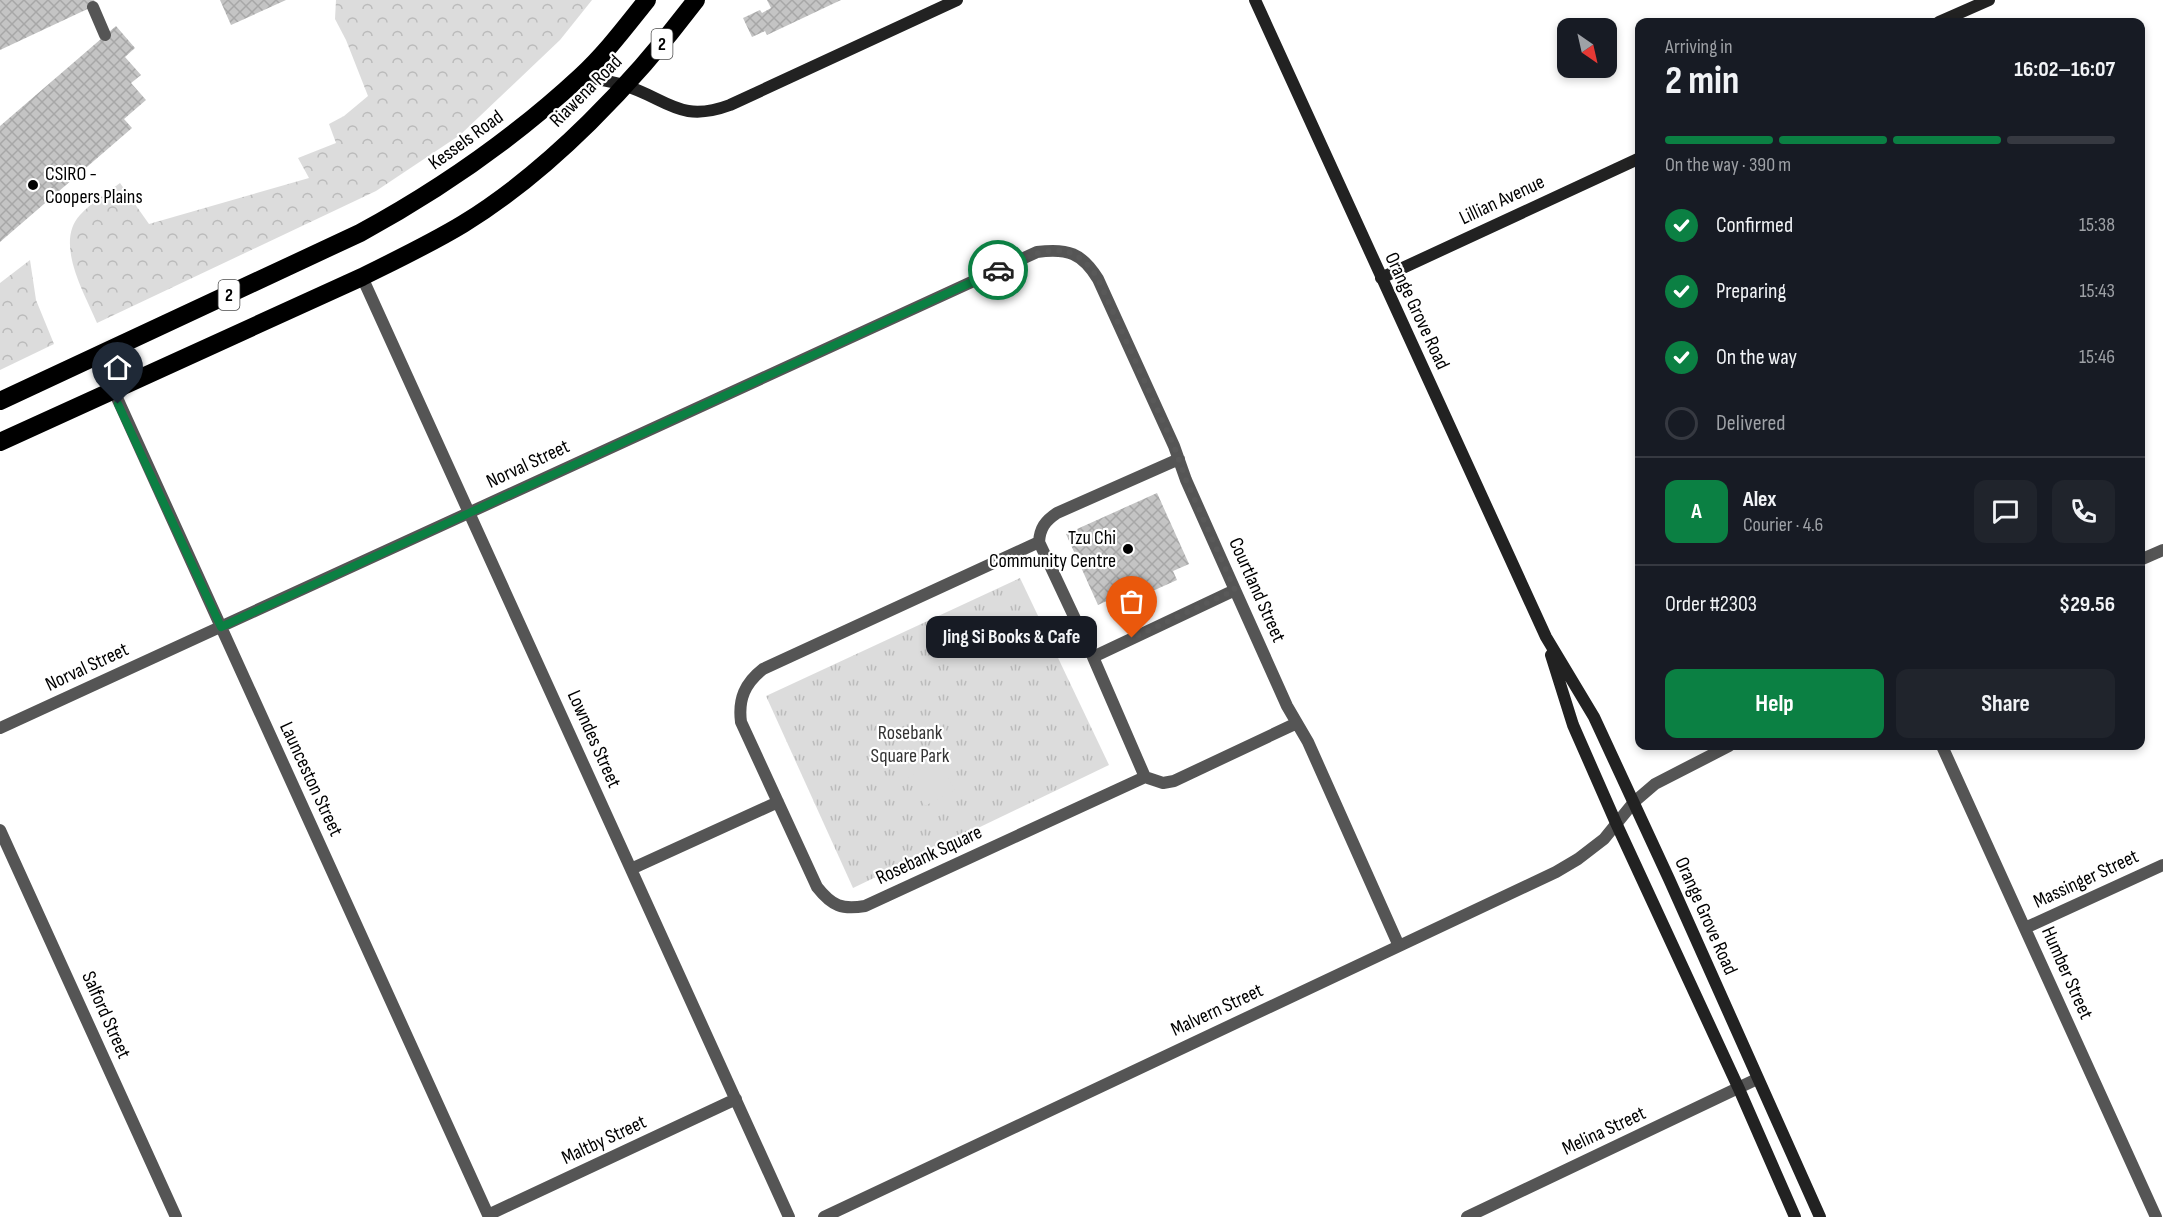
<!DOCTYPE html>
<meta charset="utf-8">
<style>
:root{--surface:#171b24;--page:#20242c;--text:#f1f3f6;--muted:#9ea1a6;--line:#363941;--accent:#0b8043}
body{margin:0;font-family:"Sofia Sans Condensed",sans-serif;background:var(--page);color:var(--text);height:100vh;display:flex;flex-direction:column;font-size:22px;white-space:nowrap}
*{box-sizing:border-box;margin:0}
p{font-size:20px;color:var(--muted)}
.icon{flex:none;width:33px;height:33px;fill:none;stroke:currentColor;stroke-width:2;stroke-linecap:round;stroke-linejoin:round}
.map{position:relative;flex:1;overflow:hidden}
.drawer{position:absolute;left:1635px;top:18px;width:510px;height:732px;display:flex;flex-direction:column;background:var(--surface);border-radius:12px;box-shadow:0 3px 9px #0003}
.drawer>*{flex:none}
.needle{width:39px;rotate:146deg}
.controls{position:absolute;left:1557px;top:18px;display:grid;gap:12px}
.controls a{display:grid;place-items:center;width:60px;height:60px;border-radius:12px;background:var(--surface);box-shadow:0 3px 9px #0003;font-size:30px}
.pin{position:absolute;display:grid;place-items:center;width:51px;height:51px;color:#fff;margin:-62px -26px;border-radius:50% 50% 50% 0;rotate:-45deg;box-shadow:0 0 6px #0007}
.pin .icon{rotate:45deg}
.courier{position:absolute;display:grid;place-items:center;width:60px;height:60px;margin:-30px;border:4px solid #0b8043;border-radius:50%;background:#fff;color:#222;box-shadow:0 2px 8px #0007}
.bubble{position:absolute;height:42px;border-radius:12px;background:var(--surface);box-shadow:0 3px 9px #0003;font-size:20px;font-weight:700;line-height:42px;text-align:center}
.overview em{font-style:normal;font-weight:700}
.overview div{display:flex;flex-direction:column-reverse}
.overview{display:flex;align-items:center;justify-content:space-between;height:102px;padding:0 30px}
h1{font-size:39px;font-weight:700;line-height:45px}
.bar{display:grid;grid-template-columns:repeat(4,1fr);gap:9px 6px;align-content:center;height:72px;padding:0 30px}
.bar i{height:8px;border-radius:4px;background:var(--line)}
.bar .active{background:var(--accent)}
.bar p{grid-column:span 4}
.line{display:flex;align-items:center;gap:15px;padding:0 30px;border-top:2px solid var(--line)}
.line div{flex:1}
.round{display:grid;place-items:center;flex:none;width:63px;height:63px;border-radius:12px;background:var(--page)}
ol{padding:0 30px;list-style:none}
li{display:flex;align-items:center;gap:18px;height:66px}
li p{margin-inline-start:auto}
li .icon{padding:6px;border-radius:50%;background:var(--accent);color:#fff;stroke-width:4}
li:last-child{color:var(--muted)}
li i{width:33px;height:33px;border:3px solid var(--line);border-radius:50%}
.primary-button{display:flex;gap:12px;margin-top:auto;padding:12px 30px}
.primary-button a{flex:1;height:69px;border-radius:12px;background:var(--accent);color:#fff;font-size:24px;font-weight:700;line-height:69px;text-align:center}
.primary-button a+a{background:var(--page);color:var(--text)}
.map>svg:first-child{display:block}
</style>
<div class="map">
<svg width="2163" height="1217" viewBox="0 0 2163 1217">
<defs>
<pattern id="forest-crowns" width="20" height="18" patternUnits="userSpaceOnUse" patternTransform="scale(1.5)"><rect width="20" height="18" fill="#dcdcdc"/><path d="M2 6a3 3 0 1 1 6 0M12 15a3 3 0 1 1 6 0" fill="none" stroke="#bbb"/></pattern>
<pattern id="park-tufts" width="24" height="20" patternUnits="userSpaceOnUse" patternTransform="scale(1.5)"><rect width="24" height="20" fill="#dcdcdc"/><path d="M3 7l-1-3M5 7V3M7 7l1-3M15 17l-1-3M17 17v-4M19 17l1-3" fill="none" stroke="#bbb"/></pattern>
<pattern id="building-cross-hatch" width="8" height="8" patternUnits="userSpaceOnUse" patternTransform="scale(1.5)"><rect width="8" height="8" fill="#c4c4c4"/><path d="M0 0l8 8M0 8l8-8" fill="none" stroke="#a7a7a7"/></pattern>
</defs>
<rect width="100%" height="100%" fill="#fff"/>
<path fill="url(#forest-crowns)" d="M336 0H592L560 40 460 135 376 191 97 323C85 294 54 243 80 215 91 203 107 193 120 183L149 224 309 178 298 158 336 143 329 124 344 116 368 96 346 40 335 19Z
M30 260 36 300 54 344 0 370V283Z"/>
<path fill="url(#park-tufts)" d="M1020 578 1109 765 853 888 766 696Z"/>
<path fill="#dcdcdc" d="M938 760 955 790 925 806 908 777Z"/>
<path fill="url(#building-cross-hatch)" d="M0 0H94L96 5 0 50Z
M220 0H286L231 25Z
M767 0H841L767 35 765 31 752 37 743 18 760 10 762 13 771 8Z
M116 26 135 48 125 57 141 75 131 83 146 100 124 119 132 128 0 242V126Z
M1157 493 1189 564 1173 571 1177 580 1117 607 1113 598 1098 605 1066 534Z"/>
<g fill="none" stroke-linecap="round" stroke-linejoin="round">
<path stroke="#555" stroke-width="12" d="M93 7 105 35
M362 277 789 1217
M98 356 489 1217
M1039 542 1093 657 1145 777 865 906C842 910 832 906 817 887L741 722C738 699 745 683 763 669Z
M1039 542C1040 528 1045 521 1057 513L1179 459
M2140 560 2163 550
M1093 657 1235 590
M0 728 1037 252C1068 248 1082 253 1098 279L1174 446 1186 480 1235 590 1287 706 1308 742 1399 946
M1942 746 2156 1217
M1145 777 1163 783 1174 781 1297 723
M0 830 176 1217
M631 869 778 802
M2025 928 2163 865
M488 1215 736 1099
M824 1217 1556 872 1578 859 1604 839 1634 802 1655 784 1729 746
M1467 1217 1757 1079"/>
<path stroke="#222" stroke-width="12" d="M1255 0 1546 637 1594 717 1669 879 1820 1217
M1939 22 1989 0
M582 76C596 79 610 81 623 85 667 98 679 124 730 105L957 0
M1381 278 1640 158
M1551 655 1573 725 1616 823 1739 1089 1795 1217"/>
<path stroke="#000" stroke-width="18" d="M0 401 360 233C441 189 513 139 581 76 606 53 626 26 647 0
M0 442 362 277C396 260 430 244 463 224 551 170 634 82 696 0"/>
</g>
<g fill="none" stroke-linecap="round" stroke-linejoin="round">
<path stroke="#595959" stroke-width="6" stroke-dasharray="0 10.8" d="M998 270C1038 252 1070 233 1098 279L1174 446 1186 480 1235 590 1132 638"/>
<path stroke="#0b8043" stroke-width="8" d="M118 404 221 627 998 270"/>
</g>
<g fill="#000" stroke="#fff" stroke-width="2">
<circle cx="33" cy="185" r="6"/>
<circle cx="1128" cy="549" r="6"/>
</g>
<g text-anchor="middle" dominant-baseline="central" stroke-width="4.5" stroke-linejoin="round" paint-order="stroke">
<g fill="#fff" stroke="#4c4c4c" stroke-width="1.5">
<rect x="651.5" y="29" width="21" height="30" rx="4.5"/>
<rect x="218.5" y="280" width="21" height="30" rx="4.5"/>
</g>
<g font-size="18" font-weight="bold" fill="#000">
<text x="662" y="44">2</text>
<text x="229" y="295">2</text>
</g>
<g font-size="20" fill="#000" stroke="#fff">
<text transform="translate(586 91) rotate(-45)">Riawena Road</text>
<text transform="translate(466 140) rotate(-36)">Kessels Road</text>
<text transform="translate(1502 200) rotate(-25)">Lillian Avenue</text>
<text transform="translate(1417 311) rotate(65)">Orange Grove Road</text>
<text transform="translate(528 464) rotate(-25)">Norval Street</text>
<text transform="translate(1257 590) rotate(66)">Courtland Street</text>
<text transform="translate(87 667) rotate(-25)">Norval Street</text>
<text transform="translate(594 739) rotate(66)">Lowndes Street</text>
<text transform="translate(311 779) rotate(65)">Launceston Street</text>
<text transform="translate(929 855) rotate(-25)">Rosebank Square</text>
<text transform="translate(2086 879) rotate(-25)">Massinger Street</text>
<text transform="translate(1706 916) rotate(66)">Orange Grove Road</text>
<text transform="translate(2067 973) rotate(66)">Humber Street</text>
<text transform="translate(1217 1010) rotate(-25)">Malvern Street</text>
<text transform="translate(106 1015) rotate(66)">Salford Street</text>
<text transform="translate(1604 1131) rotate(-25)">Melina Street</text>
<text transform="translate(604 1140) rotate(-25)">Maltby Street</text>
</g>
<g font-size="20" fill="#000" stroke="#fff" text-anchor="start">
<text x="45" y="174">CSIRO -<tspan x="45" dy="23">Coopers Plains</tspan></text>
<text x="1116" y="538" text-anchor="end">Tzu Chi<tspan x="1116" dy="23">Community Centre</tspan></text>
</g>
<g font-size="20" fill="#333" stroke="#fff">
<text x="910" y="733">Rosebank<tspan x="910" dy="23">Square Park</tspan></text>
</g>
</g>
</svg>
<div class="controls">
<a><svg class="needle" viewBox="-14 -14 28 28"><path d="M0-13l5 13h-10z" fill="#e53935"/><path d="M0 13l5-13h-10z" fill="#9ea1a6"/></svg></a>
</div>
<div class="pin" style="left:1132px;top:638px;background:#ea580c"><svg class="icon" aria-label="bag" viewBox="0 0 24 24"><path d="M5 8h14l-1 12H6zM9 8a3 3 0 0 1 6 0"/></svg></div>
<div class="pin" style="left:118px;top:404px;background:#1f2937"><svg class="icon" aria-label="home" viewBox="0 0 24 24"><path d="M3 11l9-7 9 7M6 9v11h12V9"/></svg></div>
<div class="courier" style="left:998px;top:270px"><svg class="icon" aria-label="car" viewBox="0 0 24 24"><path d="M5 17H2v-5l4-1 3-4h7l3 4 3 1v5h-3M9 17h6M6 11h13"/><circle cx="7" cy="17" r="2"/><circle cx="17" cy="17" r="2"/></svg></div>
<div class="bubble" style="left:926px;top:616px;width:171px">Jing Si Books &amp; Cafe</div>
<section class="drawer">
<div class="overview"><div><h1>2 min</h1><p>Arriving in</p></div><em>16:02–16:07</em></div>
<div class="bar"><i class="active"></i><i class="active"></i><i class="active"></i><i></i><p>On the way · 390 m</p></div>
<ol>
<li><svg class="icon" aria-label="check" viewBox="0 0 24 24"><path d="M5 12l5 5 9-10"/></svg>Confirmed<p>15:38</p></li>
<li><svg class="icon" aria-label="check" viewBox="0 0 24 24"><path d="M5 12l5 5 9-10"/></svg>Preparing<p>15:43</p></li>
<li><svg class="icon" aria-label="check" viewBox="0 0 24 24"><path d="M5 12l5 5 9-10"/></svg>On the way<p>15:46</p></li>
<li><i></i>Delivered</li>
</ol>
<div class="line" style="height:108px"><b class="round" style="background:var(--accent);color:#fff">A</b><div><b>Alex</b><p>Courier · 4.6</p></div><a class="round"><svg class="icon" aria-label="chat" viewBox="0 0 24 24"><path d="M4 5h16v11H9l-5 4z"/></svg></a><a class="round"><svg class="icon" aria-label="phone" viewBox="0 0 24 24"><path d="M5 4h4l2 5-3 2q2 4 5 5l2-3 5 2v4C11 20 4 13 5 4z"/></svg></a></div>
<div class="line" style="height:78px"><div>Order #2303</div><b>$29.56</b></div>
<div class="primary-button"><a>Help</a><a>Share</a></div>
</section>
</div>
